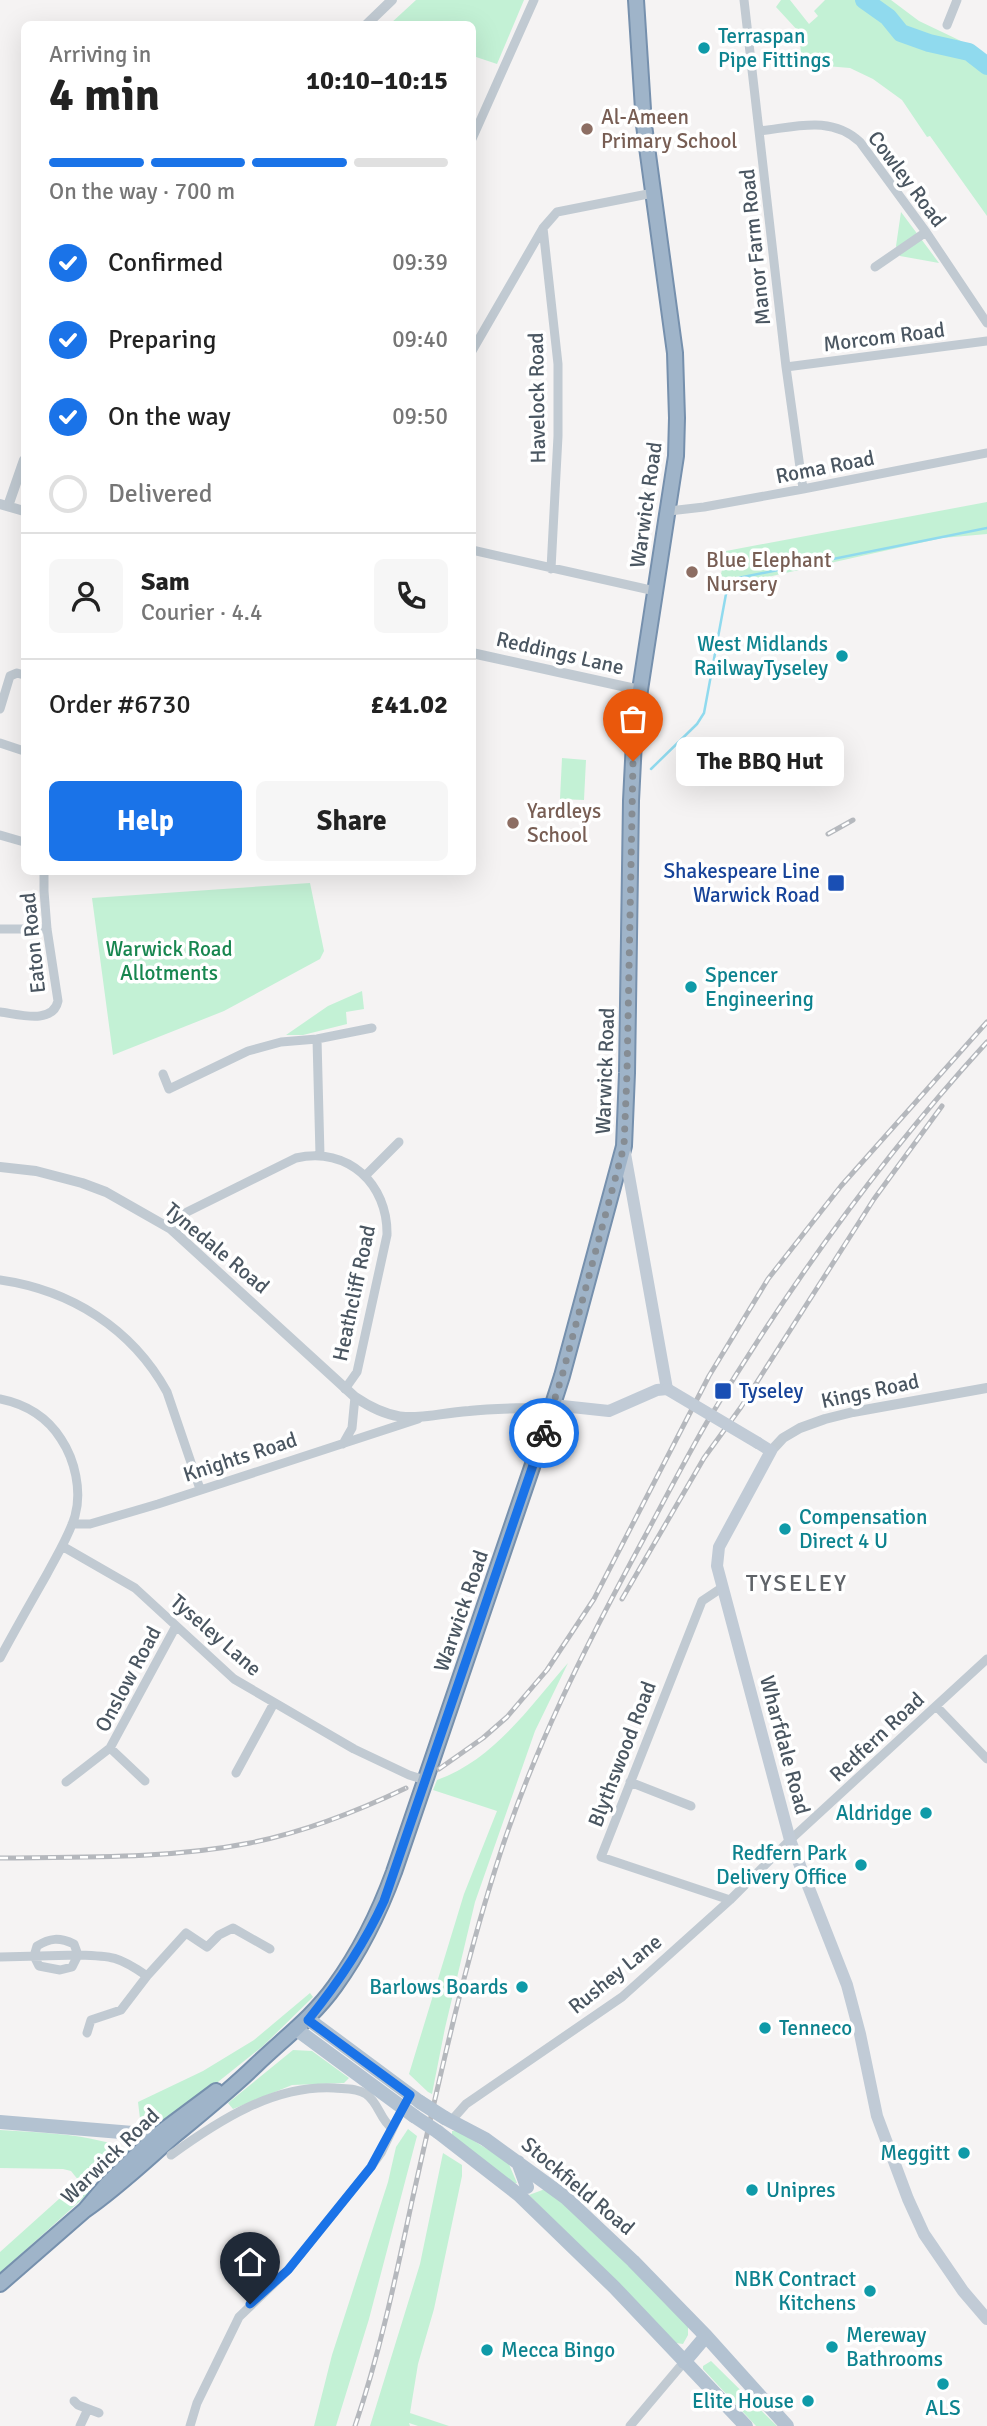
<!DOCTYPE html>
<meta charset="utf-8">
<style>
:root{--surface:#fff;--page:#f6f6f6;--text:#222;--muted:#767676;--line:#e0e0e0;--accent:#1a73e8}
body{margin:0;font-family:Signika,sans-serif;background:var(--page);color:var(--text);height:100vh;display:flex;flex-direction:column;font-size:26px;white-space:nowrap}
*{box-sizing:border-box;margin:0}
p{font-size:23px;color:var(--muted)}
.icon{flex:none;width:38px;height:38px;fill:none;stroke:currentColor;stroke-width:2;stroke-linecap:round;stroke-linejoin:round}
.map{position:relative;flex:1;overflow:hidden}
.drawer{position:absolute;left:21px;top:21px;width:455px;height:854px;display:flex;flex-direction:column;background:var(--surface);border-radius:10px;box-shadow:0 7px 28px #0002}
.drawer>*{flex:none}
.pin{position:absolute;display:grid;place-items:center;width:60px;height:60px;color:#fff;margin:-72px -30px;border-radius:50% 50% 50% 0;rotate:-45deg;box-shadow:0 0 7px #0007}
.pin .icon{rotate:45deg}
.courier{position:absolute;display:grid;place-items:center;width:70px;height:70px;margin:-35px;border:5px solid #1a73e8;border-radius:50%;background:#fff;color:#222;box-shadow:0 2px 9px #0007}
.bubble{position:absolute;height:49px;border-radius:10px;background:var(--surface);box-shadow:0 7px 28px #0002;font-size:23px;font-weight:700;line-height:49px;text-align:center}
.summary em{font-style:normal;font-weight:700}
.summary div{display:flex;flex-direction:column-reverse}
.summary{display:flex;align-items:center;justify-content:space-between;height:119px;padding:0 28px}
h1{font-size:46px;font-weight:700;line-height:52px}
.bar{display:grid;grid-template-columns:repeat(4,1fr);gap:10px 7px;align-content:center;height:84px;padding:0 28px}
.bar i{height:9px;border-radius:5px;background:var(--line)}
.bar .selected{background:var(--accent)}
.bar p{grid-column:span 4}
.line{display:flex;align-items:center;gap:18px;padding:0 28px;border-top:2px solid var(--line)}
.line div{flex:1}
.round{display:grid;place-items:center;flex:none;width:74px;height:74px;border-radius:10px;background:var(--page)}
ol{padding:0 28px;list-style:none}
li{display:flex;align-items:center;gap:21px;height:77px}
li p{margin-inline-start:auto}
li .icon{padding:7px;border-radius:50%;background:var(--accent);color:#fff;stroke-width:4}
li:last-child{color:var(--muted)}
li i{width:38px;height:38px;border:4px solid var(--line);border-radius:50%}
.button{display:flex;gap:14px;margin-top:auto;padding:14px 28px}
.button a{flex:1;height:80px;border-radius:10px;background:var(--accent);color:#fff;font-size:28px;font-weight:700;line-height:80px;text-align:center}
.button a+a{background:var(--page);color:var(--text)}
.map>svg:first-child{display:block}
</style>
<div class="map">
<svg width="987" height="2426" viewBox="0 0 987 2426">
<rect width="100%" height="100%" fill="#f5f3f3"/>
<path fill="#c3f1d5" d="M416 0H524L497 64 473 56 472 24H390Z
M781 0H790L809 24 818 16 814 11 825 0H891L919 21 961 41 987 56V216L930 136 927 137 902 100 873 79 850 68 802 64 799 32 776 7Z
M901 212 939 263 900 256 896 246Z
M987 502V534L942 538 718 588 726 551Z
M562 758 586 760 584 800 560 799Z
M310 883 324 951 320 959 224 1011 113 1055 92 898Z
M362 991 364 1009 346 1012 347 1024 303 1035H286L328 1006Z
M568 1663 535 1731 475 1902 445 2028 432 2094 428 2092 409 2074 464 1894 497 1811 433 1790 437 1780C495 1759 529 1707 568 1663Z
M310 1993 313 1997 263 2046 168 2122 147 2128 141 2127 138 2102 203 2071 254 2040Z
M293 2050 312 2051 349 2078 344 2083 292 2085 233 2109 228 2103Z
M408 2129 417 2136 369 2319 336 2426H314L332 2355 388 2182 396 2147Z
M0 2130C43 2133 89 2133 129 2150L130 2153 103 2179 99 2176 87 2187 90 2192 0 2273V2252L79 2181 71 2171 63 2169 0 2168Z
M452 2131H458L508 2162 517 2183 513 2184 452 2135Z
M443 2153 462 2165V2176L434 2309 418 2364 410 2413 449 2426H418L409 2423 410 2426H370L420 2264Z
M545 2189 578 2216 688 2324V2335L683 2344 676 2343 529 2195Z
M711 2361 777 2426H756L703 2369V2366Z"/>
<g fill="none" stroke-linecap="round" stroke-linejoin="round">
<path stroke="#90daee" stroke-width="2.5" d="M651 769 697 724 704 713 726 594 733 579 987 528"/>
<path stroke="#90daee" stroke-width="18" d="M864 0 888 17 901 33 929 43 969 52 987 66"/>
<defs>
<path id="trunk" d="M85 2210C117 2188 145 2161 175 2135 203 2112 230 2090 256 2065 283 2039 313 2017 335 1986 361 1950 379 1913 394 1872L545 1429 562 1376 624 1146 627 1073 631 801 634 741 640 690 676 456 677 418 675 353 644 125 636 0
M0 2284 85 2210 107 2184 157 2135 216 2091"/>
</defs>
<use href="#trunk" stroke="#7690ad" stroke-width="18"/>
<path stroke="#c1cad2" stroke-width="9" d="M744 0 786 367 803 489
M947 25 957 0
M759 131C796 127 831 115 860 142L926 232 987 323
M472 139 534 0
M543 228 558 364V436L551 569
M875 267 926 232
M472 351 543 228 557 212 653 193
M786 367 987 341
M669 511 704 507 803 489 987 453
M472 550 655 591
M0 709 10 676 17 673 24 675
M0 743 24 751
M0 835 24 842
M0 929H47
M0 1012C18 1014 53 1025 58 1001L47 929 44 891V872
M317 1039 320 1155
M163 1074 169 1089 248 1051 281 1042 317 1039 372 1028
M365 1176 399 1142
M171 1229 187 1212 296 1158C348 1146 388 1184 387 1235L357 1372 345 1389
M0 1280C70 1290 132 1328 167 1392L200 1489
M0 1399C25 1404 47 1417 61 1439 75 1460 82 1491 75 1516 69 1536 57 1555 47 1574 31 1602 15 1630 0 1658
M343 1444 352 1428 355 1397
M72 1524H90L158 1504 418 1419
M62 1546 135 1588 234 1679 354 1749 409 1775 425 1780
M723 1587 702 1601 601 1857 730 1900
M936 1706 987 1759
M110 1748 145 1781
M236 1773 274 1703
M66 1782 110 1748 176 1626
M630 1782 691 1806
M0 1957 78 1955 72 1967 60 1970 39 1966 34 1956 37 1946C50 1938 59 1937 74 1944L78 1955C112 1956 118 1956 147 1976L121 2010 91 2020 87 2033
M147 1976 186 1933 207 1947 219 1935 233 1928 270 1949
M451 2121 466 2104 622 1997 730 1900 790 1840 987 1659
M171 2155C218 2121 273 2085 334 2088 345 2089 357 2088 366 2094 379 2103 380 2120 392 2128
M74 2401 78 2405 99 2413
M80 2426 88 2409
M190 2426 197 2403 239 2317 288 2270 371 2167 381 2153 403 2107
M630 2426 684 2362"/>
<path stroke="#c1cad2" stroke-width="10" d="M367 24 392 0
M0 504 24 511
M8 506 24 460
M472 653 640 690
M0 1167 36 1171 82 1183 106 1192 171 1229 355 1397C401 1428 419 1415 469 1411 494 1408 520 1408 546 1408L553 1405
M771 1451 783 1438 800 1428 825 1419 853 1412 987 1388"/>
<path stroke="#c1cbd6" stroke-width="12" d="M553 1405 609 1411 657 1390 667 1389 624 1148
M758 1443 771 1451 719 1547 717 1566 790 1840 847 1985 860 2034 877 2116 908 2199 924 2234 963 2291 987 2319"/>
<path stroke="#b3c2d1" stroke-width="14" d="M308 2019 420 2102
M296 2029 414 2116
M445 2118 485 2139 565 2197 633 2261 706 2336 787 2426
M0 2122 157 2135
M438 2132 519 2195 614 2287 746 2426
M518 2162 527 2187
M684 2362 706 2336"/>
<use href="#trunk" stroke="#9fb4c9" stroke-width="14"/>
<defs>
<path id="rail" d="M828 834 853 820
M622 1599 704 1458 741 1407 874 1199 942 1106
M439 1769 483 1738 507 1717 547 1670 594 1599 709 1376 768 1279 841 1186 987 1022
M0 1858C84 1857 168 1859 250 1843 304 1832 356 1812 406 1788
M355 2426C380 2353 396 2276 412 2201 437 2090 461 1978 495 1870 531 1753 586 1645 644 1538 665 1499 685 1460 707 1422 788 1287 881 1158 987 1042"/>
</defs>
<use href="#rail" stroke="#b5b8bd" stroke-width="5"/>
<use href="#rail" stroke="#fff" stroke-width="2.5" stroke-dasharray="8" stroke-linecap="butt"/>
<path stroke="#c1cbd6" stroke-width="12" d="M667 1389 758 1443"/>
<path stroke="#b3c2d1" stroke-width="14" d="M420 2102 445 2118
M414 2116 438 2132"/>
</g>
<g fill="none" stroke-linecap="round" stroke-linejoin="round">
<path stroke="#868d94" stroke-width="7" stroke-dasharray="0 12.6" d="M544 1433 562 1376 624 1146 627 1073 633 761"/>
<path stroke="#1a73e8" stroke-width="9" d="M250 2304 288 2270 371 2167 410 2095 308 2020C338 1983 364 1945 384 1901L544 1433"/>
</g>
<g fill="#0f9aa8" stroke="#fff" stroke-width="2.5">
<circle cx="704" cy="48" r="7"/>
<circle cx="842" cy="656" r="7"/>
<circle cx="691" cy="987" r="7"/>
<circle cx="785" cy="1529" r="7"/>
<circle cx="926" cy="1813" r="7"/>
<circle cx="861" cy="1865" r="7"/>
<circle cx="522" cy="1987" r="7"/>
<circle cx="765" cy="2028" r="7"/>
<circle cx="964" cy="2153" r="7"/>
<circle cx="752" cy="2190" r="7"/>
<circle cx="870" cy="2291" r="7"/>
<circle cx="832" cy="2347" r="7"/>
<circle cx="487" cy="2350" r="7"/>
<circle cx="943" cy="2384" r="7"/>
<circle cx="808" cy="2401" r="7"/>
</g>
<g fill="#8d6e63" stroke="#fff" stroke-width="2.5">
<circle cx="587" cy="129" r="7"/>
<circle cx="692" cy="572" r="7"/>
<circle cx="513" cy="823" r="7"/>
</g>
<g fill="#1a4fb4" stroke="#fff" stroke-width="2.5">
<rect x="827" y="874" width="18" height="18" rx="3.5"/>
<rect x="714" y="1382" width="18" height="18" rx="3.5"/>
</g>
<g text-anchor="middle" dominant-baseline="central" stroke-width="7" stroke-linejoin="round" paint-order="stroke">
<g font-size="21" fill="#0d838f" stroke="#fff" text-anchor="start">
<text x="718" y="36">Terraspan<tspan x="718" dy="24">Pipe Fittings</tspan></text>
<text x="828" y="644" text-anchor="end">West Midlands<tspan x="828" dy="24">RailwayTyseley</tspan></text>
<text x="705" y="975">Spencer<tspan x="705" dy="24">Engineering</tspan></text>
<text x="799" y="1517">Compensation<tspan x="799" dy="24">Direct 4 U</tspan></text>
<text x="912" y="1813" text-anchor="end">Aldridge</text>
<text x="847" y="1853" text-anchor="end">Redfern Park<tspan x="847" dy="24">Delivery Office</tspan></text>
<text x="508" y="1987" text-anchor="end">Barlows Boards</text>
<text x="779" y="2028">Tenneco</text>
<text x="950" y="2153" text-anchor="end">Meggitt</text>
<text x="766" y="2190">Unipres</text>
<text x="856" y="2279" text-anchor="end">NBK Contract<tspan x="856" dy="24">Kitchens</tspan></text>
<text x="846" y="2335">Mereway<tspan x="846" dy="24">Bathrooms</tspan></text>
<text x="501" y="2350">Mecca Bingo</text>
<text x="794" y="2401" text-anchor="end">Elite House</text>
<text x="943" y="2408" text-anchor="middle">ALS</text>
</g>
<g font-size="21" fill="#785e54" stroke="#fff" text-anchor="start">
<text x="601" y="117">Al-Ameen<tspan x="601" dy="24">Primary School</tspan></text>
<text x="706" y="560">Blue Elephant<tspan x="706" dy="24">Nursery</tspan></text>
<text x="527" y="811">Yardleys<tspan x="527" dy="24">School</tspan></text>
</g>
<g font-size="21" fill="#4a5661" stroke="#fff">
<text transform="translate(907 179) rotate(53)">Cowley Road</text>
<text transform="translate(755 247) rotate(-96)">Manor Farm Road</text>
<text transform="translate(884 337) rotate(-7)">Morcom Road</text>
<text transform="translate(537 398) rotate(-91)">Havelock Road</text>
<text transform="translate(825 467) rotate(-11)">Roma Road</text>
<text transform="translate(646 505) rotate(-82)">Warwick Road</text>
<text transform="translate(560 653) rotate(13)">Reddings Lane</text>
<text transform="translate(33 943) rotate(-96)">Eaton Road</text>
<text transform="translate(605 1071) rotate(-88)">Warwick Road</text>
<text transform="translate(217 1248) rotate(40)">Tynedale Road</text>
<text transform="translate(354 1293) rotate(-78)">Heathcliff Road</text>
<text transform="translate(870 1391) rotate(-12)">Kings Road</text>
<text transform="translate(240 1457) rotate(-18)">Knights Road</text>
<text transform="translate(461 1611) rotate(-71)">Warwick Road</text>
<text transform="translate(216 1635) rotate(41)">Tyseley Lane</text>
<text transform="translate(128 1679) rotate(-62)">Onslow Road</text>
<text transform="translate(877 1737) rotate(-43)">Redfern Road</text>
<text transform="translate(785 1745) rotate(75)">Wharfdale Road</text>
<text transform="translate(622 1754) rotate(-69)">Blythswood Road</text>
<text transform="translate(615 1974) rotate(-39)">Rushey Lane</text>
<text transform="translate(110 2156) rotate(-44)">Warwick Road</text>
<text transform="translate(578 2186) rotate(40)">Stockfield Road</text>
</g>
<g font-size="21" fill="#164399" stroke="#fff" text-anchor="end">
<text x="820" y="871">Shakespeare Line<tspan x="820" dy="24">Warwick Road</tspan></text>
<text x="739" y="1391" text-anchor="start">Tyseley</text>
</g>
<g font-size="21" fill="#17864f" stroke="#fff">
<text x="169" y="949">Warwick Road<tspan x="169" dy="24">Allotments</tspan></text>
</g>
<g font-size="24" letter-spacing="2" fill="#5f6368" stroke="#fff">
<text x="797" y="1583">TYSELEY</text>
</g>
</g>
</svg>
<div class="pin" style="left:633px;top:761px;background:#ea580c"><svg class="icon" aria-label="bag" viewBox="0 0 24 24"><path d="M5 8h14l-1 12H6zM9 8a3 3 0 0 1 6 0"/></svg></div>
<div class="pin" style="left:250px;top:2304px;background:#1f2937"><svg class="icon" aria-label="home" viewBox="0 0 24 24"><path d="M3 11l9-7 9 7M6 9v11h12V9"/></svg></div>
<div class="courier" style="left:544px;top:1433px"><svg class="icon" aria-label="bike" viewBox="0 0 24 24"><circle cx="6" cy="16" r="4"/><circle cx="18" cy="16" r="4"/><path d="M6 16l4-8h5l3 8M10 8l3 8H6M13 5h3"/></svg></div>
<div class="bubble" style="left:676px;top:737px;width:168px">The BBQ Hut</div>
<section class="drawer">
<div class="summary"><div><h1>4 min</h1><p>Arriving in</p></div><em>10:10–10:15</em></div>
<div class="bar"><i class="selected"></i><i class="selected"></i><i class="selected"></i><i></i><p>On the way · 700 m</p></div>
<ol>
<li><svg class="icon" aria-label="check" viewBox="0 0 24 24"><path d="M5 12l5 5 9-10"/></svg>Confirmed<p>09:39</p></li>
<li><svg class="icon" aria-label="check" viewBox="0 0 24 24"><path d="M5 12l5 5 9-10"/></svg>Preparing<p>09:40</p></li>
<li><svg class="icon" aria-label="check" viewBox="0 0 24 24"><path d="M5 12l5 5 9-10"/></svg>On the way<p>09:50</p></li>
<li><i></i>Delivered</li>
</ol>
<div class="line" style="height:126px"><a class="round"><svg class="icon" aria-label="person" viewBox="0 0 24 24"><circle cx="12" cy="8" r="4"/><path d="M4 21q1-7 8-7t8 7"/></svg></a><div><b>Sam</b><p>Courier · 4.4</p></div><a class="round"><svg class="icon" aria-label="phone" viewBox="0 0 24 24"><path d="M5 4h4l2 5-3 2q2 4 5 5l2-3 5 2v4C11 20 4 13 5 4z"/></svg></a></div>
<div class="line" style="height:91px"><div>Order #6730</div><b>£41.02</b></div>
<div class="button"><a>Help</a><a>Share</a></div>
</section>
</div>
